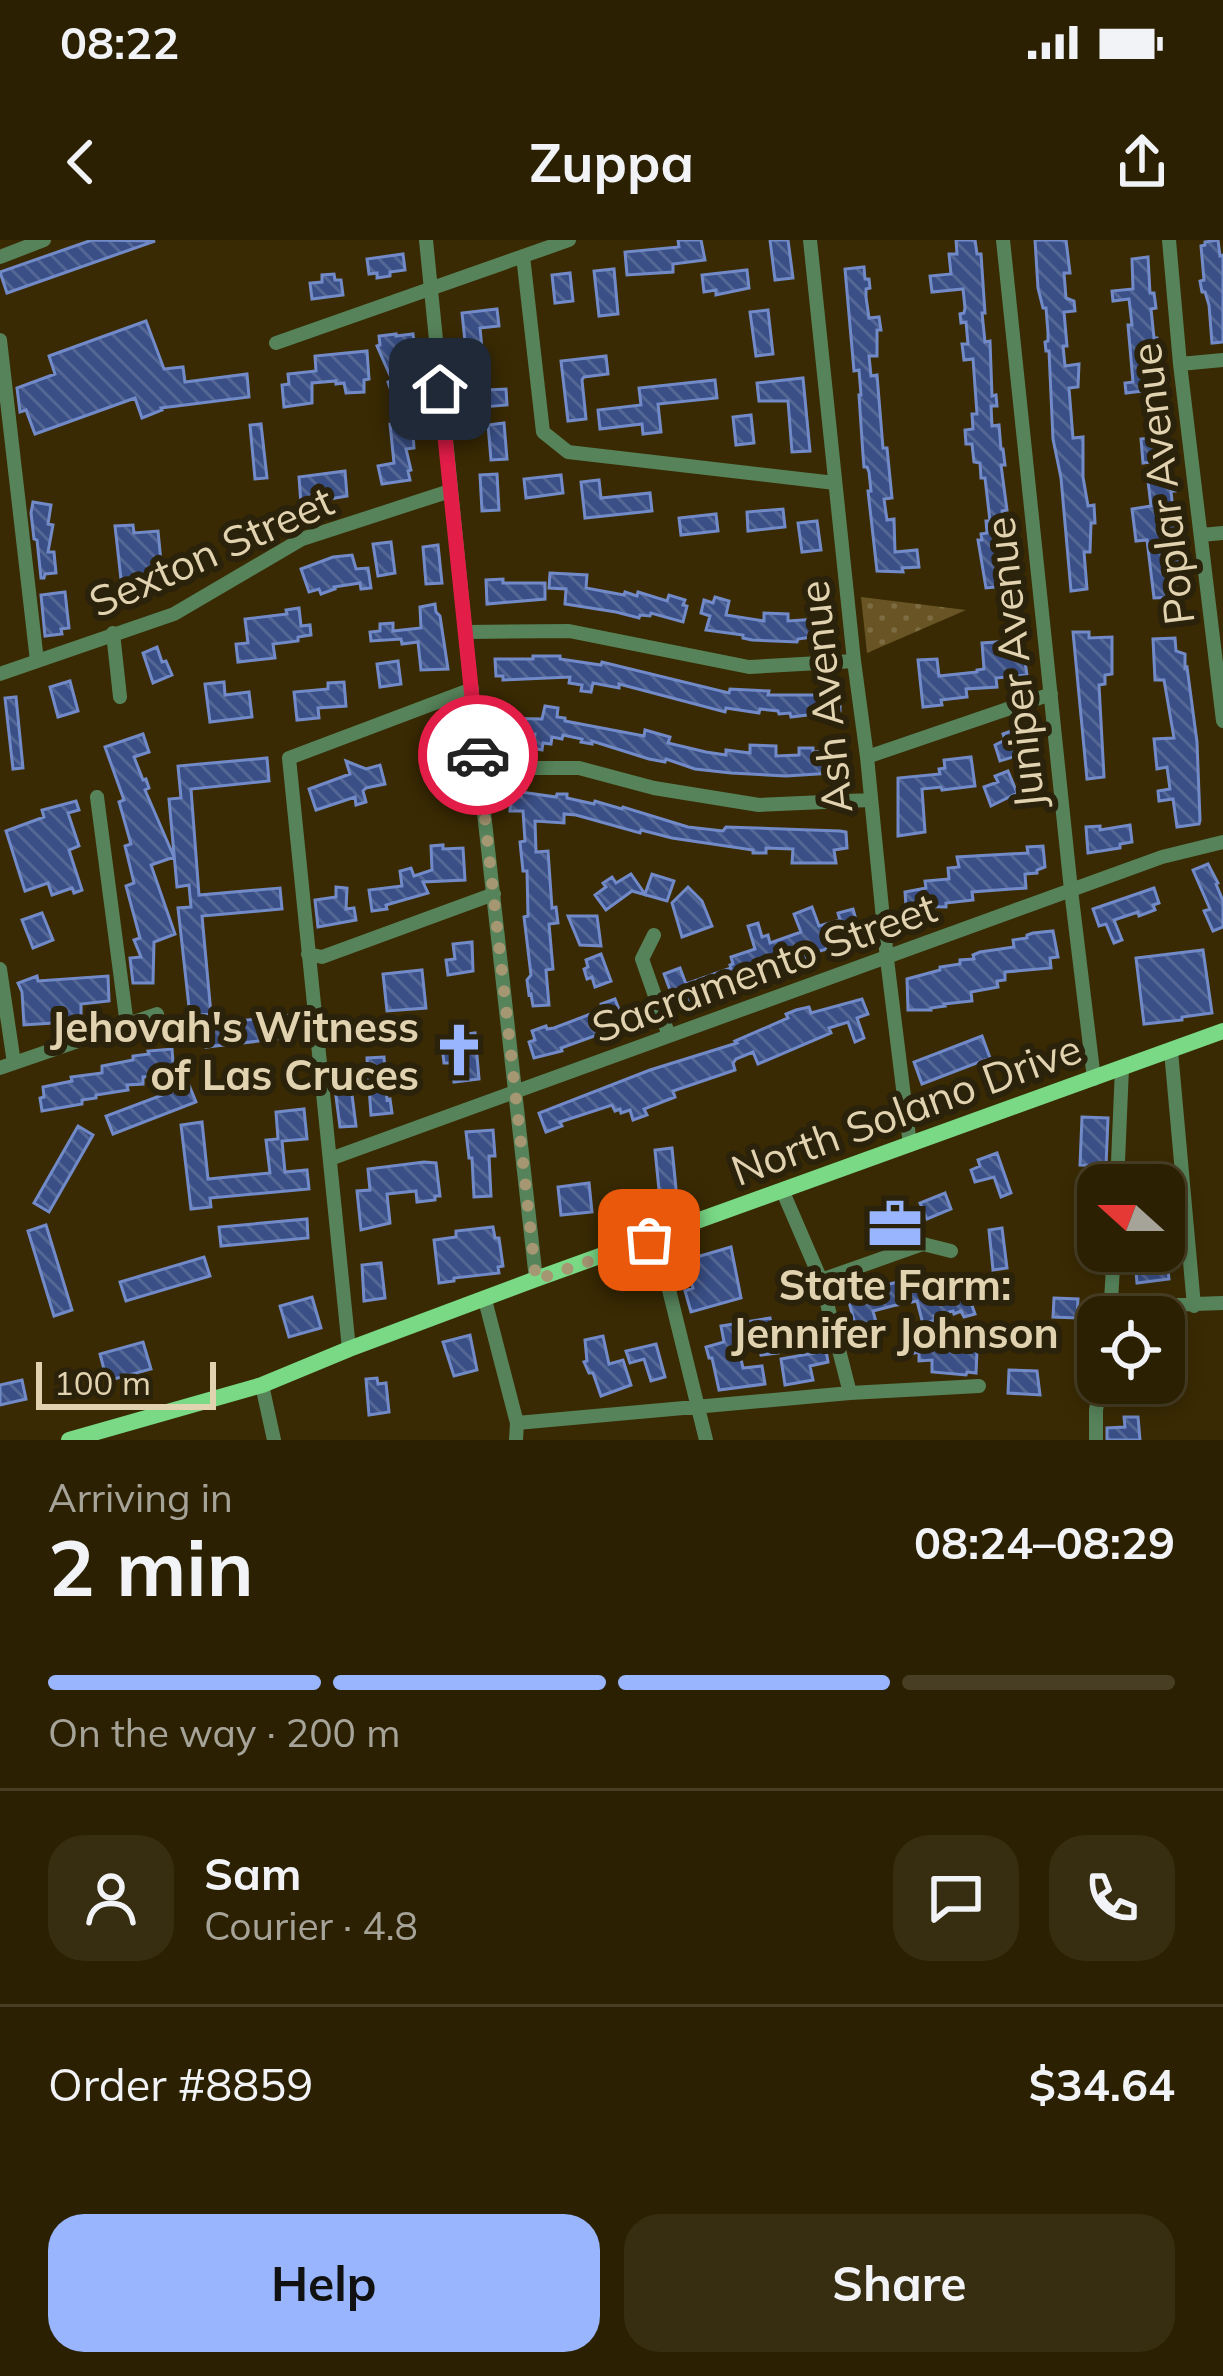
<!DOCTYPE html>
<meta charset="utf-8">
<style>
:root{--surface:#2b2002;--page:#372d11;--text:#f1f3f6;--muted:#a6a399;--line:#473e24;--accent:#98b5fd}
body{margin:0;font-family:Mulish,sans-serif;background:var(--page);color:var(--text);height:100vh;display:flex;flex-direction:column;font-size:45px;white-space:nowrap}
*{box-sizing:border-box;margin:0}
p{font-size:39px;color:var(--muted)}
.icon{flex:none;width:66px;height:66px;fill:none;stroke:currentColor;stroke-width:2;stroke-linecap:round;stroke-linejoin:round}
.map{position:relative;height:1200px;overflow:hidden}
.side{display:flex;flex-direction:column;background:var(--surface);flex:1}
.side>*{flex:none}
.needle{width:78px;rotate:291deg}
.fabs{position:absolute;left:1077px;top:924px;display:grid;gap:24px}
.fabs a{display:grid;place-items:center;width:108px;height:108px;border-radius:24px;background:var(--surface);box-shadow:0 6px 18px #0003,0 0 0 3px var(--line);font-size:60px}
.scale{position:absolute;left:36px;bottom:30px;width:180px;box-sizing:border-box;padding-left:12px;border:6px solid #e1d2b0;border-top:0;font-size:33px;line-height:42px;white-space:nowrap;color:#e1d2b0;-webkit-text-stroke:9px #2b220b;paint-order:stroke}
.pin{position:absolute;display:grid;place-items:center;width:102px;height:102px;color:#fff;margin:-51px;border-radius:24px;box-shadow:0 6px 18px #0006}
.courier{position:absolute;display:grid;place-items:center;width:120px;height:120px;margin:-60px;border:9px solid #e11d48;border-radius:50%;background:#fff;color:#222;box-shadow:0 3px 15px #0007}
.head em{font-style:normal;font-weight:700}
.head div{display:flex;flex-direction:column-reverse}
.head{display:flex;align-items:center;justify-content:space-between;height:204px;padding:0 48px}
h1{font-size:78px;font-weight:700;line-height:90px}
.bar{display:grid;grid-template-columns:repeat(4,1fr);gap:18px 12px;align-content:center;height:144px;padding:0 48px}
.bar i{height:15px;border-radius:9px;background:var(--line)}
.bar .current{background:var(--accent)}
.bar p{grid-column:span 4}
.line{display:flex;align-items:center;gap:30px;padding:0 48px;border-top:3px solid var(--line)}
.line div{flex:1}
.round{display:grid;place-items:center;flex:none;width:126px;height:126px;border-radius:36px;background:var(--page)}
.primary-button{display:flex;gap:24px;margin-top:auto;padding:24px 48px}
.primary-button a{flex:1;height:138px;border-radius:36px;background:var(--accent);color:#111;font-size:48px;font-weight:700;line-height:138px;text-align:center}
.primary-button a+a{background:var(--page);color:var(--text)}
.status{display:flex;justify-content:space-between;align-items:center;height:84px;padding:0 60px;background:var(--surface);direction:ltr}
.status svg{height:33px;fill:currentColor}
header{display:flex;justify-content:space-between;align-items:center;height:156px;padding:0 48px;background:var(--surface);font-size:54px;font-weight:700}
.map>svg:first-child{display:block}
</style>
<div class="status"><b>08:22</b><svg viewBox="0 0 49 12"><path d="M0 12V9h3v3zM5 12V6h3v6zM10 12V3h3v9zM15 12V0h3v12zM26 1h20v11H26zM47 4h2v5h-2z"/></svg></div>
<header><svg class="icon" aria-label="back" viewBox="0 0 24 24"><path d="M15 5l-7 7 7 7"/></svg>Zuppa<svg class="icon" aria-label="share" viewBox="0 0 24 24"><path d="M12 15V3M7 8l5-5 5 5M5 13v7h14v-7"/></svg></header>
<div class="map">
<svg width="1223" height="1200" viewBox="0 0 1223 1200">
<defs>
<pattern id="park-dots" width="8" height="8" patternUnits="userSpaceOnUse" patternTransform="scale(3)"><rect width="8" height="8" fill="#685424"/><path d="M2 2h.1M6 6h.1" fill="none" stroke="#7d6c41" stroke-width="1.8" stroke-linecap="round"/></pattern>
<pattern id="building-back-hatch" width="6" height="6" patternUnits="userSpaceOnUse" patternTransform="scale(3)"><rect width="6" height="6" fill="#394f86"/><path d="M-1 5l2 2M0 0l6 6M5-1l2 2" fill="none" stroke="#556795"/></pattern>
</defs>
<rect width="100%" height="100%" fill="#392a03"/>
<path fill="url(#park-dots)" d="M861 357 966 370 867 413Z"/>
<path fill="url(#building-back-hatch)" stroke="#728bc8" stroke-width="3" d="M92 0 155 1 7 53 0 32Z
M678 0H701L705 20 673 24V32L627 35 625 12 679 7Z
M770 0H788L793 38 775 40Z
M956 0H975L977 14H981L985 73H982L985 102 990 101 992 156 996 155 997 166H991L992 186 999 185 1001 209H1003L1005 225H1001L1007 270 1002 271 1006 300H1010L1015 332H1009L1010 340 996 342 997 347 986 348 978 300H982L981 294 987 293 986 281H990L985 238H981L980 223 974 222 972 204H966L965 190 973 189 972 174H977L973 119 964 120 962 104H968L966 82 961 83 960 74 964 73 965 68 963 49 932 52 930 36 951 34 949 14H957Z
M1035 0H1066L1070 33H1064L1066 58 1074 61 1075 71 1064 72 1067 106H1063L1065 126 1079 124 1078 147 1069 148 1073 198 1083 197V237L1088 266 1094 265 1095 283H1091L1090 312H1084L1087 349 1071 351 1061 238 1053 199 1049 111H1046L1045 102 1048 101V93L1046 68H1043L1038 48Z
M1218 0 1220 16 1223 15V102L1212 103 1209 65 1205 52H1202L1200 41 1204 40 1201 6 1205 5V2Z
M403 14 405 30 390 32V36L377 38V33L369 34 367 19Z
M1148 17 1150 53H1154L1156 68 1151 69 1154 98H1157L1165 171H1162L1164 188H1162L1165 212 1167 211 1170 238H1174L1175 251H1171L1179 328 1176 329 1177 357 1154 358 1147 300 1136 301 1132 269 1151 266 1148 241 1159 240 1157 221 1143 223 1141 199 1149 198 1143 151 1126 153 1125 143 1133 142 1128 85H1132L1129 59 1113 61 1112 51 1133 49 1132 19Z
M864 27 865 39H869L870 48 866 49V57L869 78 879 77 881 90H877V116H869L871 136 877 135 883 208H887L892 258 884 259 887 280 894 279 895 312 917 310 919 327 902 328 903 332 877 331 868 251H871L869 232 867 227H864L863 215 859 155H861L859 130 854 131 845 29Z
M614 29 618 74 599 76 594 31Z
M747 30 749 48 716 55V50L704 52 702 35Z
M570 33 573 61 555 63 552 35Z
M334 34 335 40H341L343 55 312 59 310 43 322 42V35Z
M497 69 499 86 480 88 486 150 506 149 507 165 472 168 462 73Z
M768 70 773 114 756 116 750 72Z
M146 81 164 129 183 127 185 142 247 134 249 157 161 168 162 170 142 178 135 158 35 194 26 170 20 172 17 148 55 134 49 116Z
M396 94V96L413 94 415 110 397 113 413 144 409 145 411 150 393 157 388 142 392 140 377 106 380 105 379 96Z
M367 111 369 139 364 140V152L346 153 344 143 336 144V141L312 143V163L284 167 282 145 289 144 288 134 316 131 315 116Z
M606 116 608 134 584 137 582 140 586 179 568 181 561 121Z
M803 138 810 211 792 212 788 161H759L757 143Z
M715 140 717 158 658 164 661 192 643 194 642 184 600 189 598 170 641 165 639 148Z
M751 175 754 203 736 205 733 177Z
M412 181 414 208 406 209 411 230 408 231 410 240 382 244 378 226 394 223 390 184Z
M504 183 507 219 491 220 488 185Z
M261 184 267 238 255 239 250 185Z
M345 231 347 256 301 264 299 237Z
M497 234 499 270 482 271 480 235Z
M561 235 563 253 526 258 524 239Z
M599 240 601 258 650 253 652 271 585 278 581 242Z
M33 262 51 265 48 284 53 285 48 312H54L56 333 45 334 44 338H41L37 300 34 299 31 273Z
M783 269 785 287 748 291 747 272Z
M716 274 718 291 681 295 679 278Z
M817 281 821 310 802 312 798 283Z
M133 285 134 293 158 291 164 352 123 357 115 286Z
M391 302 395 333 378 336 373 304Z
M438 305 442 343 426 344 423 307Z
M352 315 356 329 368 328 371 348 361 349 360 343 334 347 335 349 321 354 319 349 309 352 301 329 333 317Z
M550 333 587 335 586 348 624 355 625 352 637 356 638 352 667 361 669 355 685 360 683 365 687 366 683 382 651 373 650 376 640 375 639 378 616 372 565 364 566 349 549 348Z
M503 339V343H545V359L487 364 486 340Z
M65 352 69 388 61 389 62 394 45 396 41 355Z
M715 357 729 361 726 375 764 381V373L788 374V381L832 378 833 394 798 399 797 402 752 400 743 398V395L706 390 710 376 701 373 704 360 713 363Z
M435 364 436 372 440 376 448 429 421 430 418 402 402 404 401 399 371 401 370 392 380 391V384L393 383V391L421 388 420 367Z
M299 368 301 386 310 385 311 395 298 397V401L273 404 275 418 238 422 236 404 248 403 245 379 287 374 286 370Z
M1020 389 1027 435 996 438 997 447 966 449 967 457 941 460 942 465 923 467 918 420 937 419 939 436 977 432V430L984 429 982 403 1011 401 1010 390Z
M1073 392H1089V398L1112 397V434L1105 435V444L1099 445 1104 537 1087 539Z
M1175 398 1176 411 1185 414V428L1187 427 1197 502 1200 580 1199 584 1177 587 1173 559 1159 561 1158 551 1170 549 1167 527 1157 529 1154 499 1174 498 1164 440H1155L1153 399Z
M157 407 162 422 166 421 172 435 153 443 143 413Z
M533 416H560V419L601 425 602 422 729 453 730 449 769 451 768 455H840V471L791 477 790 473 779 474 778 471 760 469 759 473 726 468 725 472 619 444V448L593 443 591 452 581 451 582 445 569 443 570 437 503 440V436H496L495 419H533Z
M398 421 401 444 380 447 377 424Z
M70 441 78 471 58 477 50 447Z
M224 442 225 455 249 452 252 477 210 482 205 444Z
M344 442 346 466 318 468 319 478 297 480 294 452 328 449V443Z
M16 457 23 528 13 529 5 458Z
M545 466 558 468 557 477 565 478V481L644 496 645 490 670 497 668 503 706 512 726 515V510L750 513V505L776 506V516L799 515V508H813V512L834 510 835 516 847 515 848 532 786 536 731 533 695 529 666 519 665 522 649 519 592 501V504L581 502 582 499 563 495 562 499 552 497 551 504 543 503 542 510 533 508 535 494 502 495 503 478 542 479Z
M1031 484 1034 494 1021 498 1026 513 1000 521 995 505 1005 500 1003 494Z
M143 494 149 512 134 517 143 540 146 539 149 548 145 550 174 617 151 625 175 694 154 702 153 743H133L130 718 141 717 134 700 140 698 126 646 134 643 125 606 131 604 119 562 124 560 105 507Z
M971 517 975 546 942 550 941 547 922 549 925 592 898 596V538L940 534 939 529 945 528 944 520Z
M267 518 269 541 191 549 199 655 280 648 282 669 202 676 211 774 190 776 178 668 191 667 189 645 177 647 169 559 181 558 178 526Z
M346 521 366 529 380 525 385 544 366 548 363 551 366 562 356 565 355 557 316 570 309 549 350 534Z
M1008 531 1017 553 991 566 984 547 998 542 995 536Z
M521 552 556 557 557 554H567V558L594 564 595 561 622 569 623 567 688 587 723 591 726 587 840 591 846 592 847 608 834 610 836 623H792L793 609 766 608V613H753V610L672 598 641 590 640 593 576 575 564 574V583L535 581 536 612 548 611 552 668 556 667 558 683 549 684 553 729 546 730 549 765 533 766 531 754 529 755 527 740 531 735 524 677 528 676 527 631H523L520 602 525 601 523 571H510L511 556H521Z
M76 561 79 570 68 573 79 606 69 610 82 650 74 653 72 648 52 655 48 643 25 651 6 591 44 577 42 570Z
M1130 585 1132 602 1120 604V608L1088 613 1086 587 1100 586V590Z
M443 605V609L463 608 465 640 423 642 428 653 386 665 387 669 372 671 369 650 402 646 400 631 411 628 414 636 432 630 431 606Z
M1043 606 1045 627 1037 630V633L1025 634 1026 648 972 652 973 660 946 663V667L906 666 905 652 926 648 925 641 949 639 948 628 959 627 957 617 1028 613 1027 607Z
M1208 624 1218 643 1216 644 1223 661V687L1213 691 1204 671 1210 669 1193 630Z
M631 634 645 654 652 634 674 641 667 661 632 651 606 670 595 655 606 647 603 643 612 637 616 643Z
M336 647 347 648 346 669 354 668 356 680 318 687 315 660 336 657Z
M688 647 702 661 712 686 682 697 672 663Z
M1154 648 1159 663 1153 665 1155 670 1139 676 1138 672 1114 680 1122 700 1114 703 1106 684 1099 686 1093 669Z
M812 667 819 686 840 680 838 673 853 669 861 698 851 701 850 696 825 702 827 709 813 713 814 716 676 766 664 734 680 728 686 744 731 728 730 725 733 724 731 717 755 709 748 686 758 683 762 697 768 695 770 703 801 692 794 674Z
M42 673 53 700 33 708 22 680Z
M568 676H597L601 706 580 705Z
M1053 691 1058 717 1050 718 1051 728 1005 732V740L997 741 998 747 971 752 972 761 944 764 945 766 931 768V770H908L907 739 940 730V727L960 724V720L974 719 973 715 980 712 1014 707 1013 700 1027 698V695L1033 693Z
M472 702 473 731 448 735 446 720 455 719 453 704Z
M1203 710 1212 773 1182 777V780L1144 784 1136 718Z
M601 714 611 741 595 747 592 737 587 739 584 729 588 727 586 720Z
M422 730 426 768 387 771 383 734Z
M37 736 38 741 108 736 109 761 81 764V778L68 780V782L24 785 22 752 18 743Z
M615 759 620 772 623 771 625 787 609 793 608 791 561 808 562 811 534 818 529 802 535 800 532 791 546 786 547 789 554 788 601 770V764Z
M862 759 868 774 857 778 864 798 855 802 848 782 829 788 831 793 758 824 753 812 736 819 733 823 735 830 673 851 675 857 644 869 647 875 633 880 630 870 621 873 620 869 615 871 612 865 560 882 562 886 546 892 539 873 650 830 737 803 735 801 788 778 786 774 796 770 809 767 811 773Z
M292 775 295 797 206 807 204 785Z
M475 793 479 839 454 842 452 823H444L441 797Z
M982 796 990 818 922 844 914 822Z
M172 809 174 835 143 837V844L127 845 128 850 96 855V858L82 860V864L42 871 40 858 44 857 43 847 72 841 71 837 102 833V826L133 820V816L149 814 148 811Z
M384 817 387 860 390 859 392 873 371 875 367 818Z
M189 845 196 862 113 894 106 876Z
M351 847 356 886 340 887 335 849Z
M304 869 307 899 282 901 285 932 307 930 309 949 210 958 211 967 191 969 181 885 202 882 208 939 270 933 266 900 278 899 276 872Z
M1082 877 1108 878 1106 926 1080 925Z
M78 886 93 895 49 972 34 963Z
M493 890 495 916H489L491 956 474 957 472 918H469L466 892Z
M672 908 678 969 661 970 655 910Z
M997 913 1011 953 1001 957 994 937 975 942 971 930 980 926 978 920Z
M424 922 436 923 440 956H435V960L417 962 416 951 387 954 390 983 361 990 357 951 370 950 368 929Z
M589 943 592 972 561 975 558 947Z
M945 953 951 969 927 979 920 963Z
M307 979 308 998 221 1006 219 987Z
M46 985 72 1070 54 1076 28 991Z
M493 987 495 998H499L503 1026 498 1027 499 1033 454 1038V1041L439 1043 434 1000 456 997V991Z
M1002 988 1007 1028 993 1030 989 990Z
M731 1007 741 1058 691 1072 685 1051 693 1048 683 1021Z
M1134 1011H1166L1169 1039 1137 1043Z
M204 1017 210 1036 126 1061 120 1042Z
M381 1023 385 1058 364 1061 362 1025Z
M901 1041 905 1054 926 1048 927 1055 932 1053 933 1060 955 1052 953 1047 964 1043 975 1074 964 1077 961 1071 954 1074 953 1071 934 1076 935 1080 923 1084 917 1061 892 1066 873 1071 880 1097 860 1102 847 1055Z
M312 1057 321 1088 289 1097 280 1066Z
M1054 1058 1078 1059 1077 1078 1053 1077Z
M770 1078 778 1113 761 1115 759 1105 739 1110 743 1128 762 1126 765 1144 719 1150 712 1118H709L706 1107 724 1102 721 1086Z
M952 1082 957 1109 977 1111 976 1133 967 1132 966 1135 932 1132V1120L919 1121V1112L906 1115 904 1103H946L944 1083Z
M470 1095 477 1130 454 1136 443 1102Z
M603 1096 609 1124 623 1120 631 1145 601 1156 593 1133H589L584 1122 587 1121 585 1100Z
M143 1102 151 1129 107 1141 100 1114Z
M656 1104 665 1137 651 1141 644 1119 630 1123 626 1111Z
M825 1104 828 1122 810 1126 813 1140 785 1145 781 1119 814 1113 812 1106Z
M1009 1130 1037 1131 1040 1155 1008 1153Z
M377 1138 378 1144 386 1143 389 1172 369 1175 366 1139Z
M22 1140 26 1159 0 1165V1145Z
M1124 1177H1138L1140 1200H1107V1188L1125 1187Z"/>
<g fill="none" stroke-linecap="round" stroke-linejoin="round">
<path stroke="#56835a" stroke-width="14" d="M426 0 479 528 536 1039
M810 0 854 421 867 517 887 719 910 905
M1003 0 1071 650 1094 839
M1169 0 1180 124 1223 481
M523 16 543 192 568 212 835 243
M0 17 44 0
M0 100 37 421
M276 103 569 0
M1180 124 1223 120
M1201 295 1223 293
M467 392 569 391 749 427 854 421
M113 393 120 457
M0 434 174 374 302 299 450 251
M867 517 1051 454
M479 528H579L654 548 759 565 870 560
M97 557 127 785
M654 695 642 719 669 796
M308 714 322 717 494 654
M0 729 14 823
M1171 811 1194 1066
M0 828 157 774
M330 919 1162 617 1223 602
M1117 945 1122 828
M783 952 821 1040 850 1153
M656 997 706 1200
M821 1040 923 1004 951 1011
M485 1060 517 1183 516 1200
M1111 1067 1223 1063
M1110 1077 1114 1011
M349 1109 289 518 472 449
M262 1145 274 1200
M517 1183 850 1153 979 1146
M1096 1200V1170L1101 1143"/>
<path stroke="#79d985" stroke-width="16" d="M69 1200 262 1145 349 1109 536 1039 1223 791"/>
</g>
<g fill="none" stroke-linecap="round" stroke-linejoin="round">
<path stroke="#a69773" stroke-width="12" stroke-dasharray="0 21.6" d="M478 515 536 1040 649 1000"/>
<path stroke="#e11d48" stroke-width="15" d="M440 149 478 515"/>
</g>
<defs>
<symbol id="church-bare" viewBox="-9 -9 18 18"><path d="M-1.2-6h2.4v3.5h3.3v2.4h-3.3V6h-2.4V-.1h-3.3v-2.4h3.3Z" fill="#98b5fd" stroke="#2b220b" stroke-width="2.5" paint-order="stroke"/></symbol>
<symbol id="office-bare" viewBox="-9 -9 18 18"><path d="M-6-3h4V-5.5h4V-3h4V5H-6ZM-1-4.5V-3h2v-1.5ZM-6 0V1H6V0Z" fill="#98b5fd" stroke="#2b220b" stroke-width="2.5" paint-order="stroke"/></symbol>
</defs>
<g fill-rule="evenodd">
<use href="#church-bare" x="421" y="772" width="76" height="76"/>
<use href="#office-bare" x="857" y="946" width="76" height="76"/>
</g>
<g text-anchor="middle" dominant-baseline="central" stroke-width="12" stroke-linejoin="round" paint-order="stroke">
<g font-size="42" fill="#e1d2b0" stroke="#2b220b">
<text transform="translate(1162 244) rotate(-97)">Poplar Avenue</text>
<text transform="translate(211 311) rotate(-24)">Sexton Street</text>
<text transform="translate(1014 423) rotate(-96)">Juniper Avenue</text>
<text transform="translate(825 457) rotate(-96)">Ash Avenue</text>
<text transform="translate(764 727) rotate(-20)">Sacramento Street</text>
<text transform="translate(906 869) rotate(-20)">North Solano Drive</text>
</g>
<g font-size="42" font-weight="bold" fill="#e1d2b0" stroke="#2b220b" text-anchor="end">
<text x="419" y="786">Jehovah's Witness<tspan x="419" dy="48">of Las Cruces</tspan></text>
<text x="895" y="1044" text-anchor="middle">State Farm:<tspan x="895" dy="48">Jennifer Johnson</tspan></text>
</g>
</g>
</svg>
<div class="fabs">
<a><svg class="needle" viewBox="-14 -14 28 28"><path d="M0-13l5 13h-10z" fill="#e53935"/><path d="M0 13l5-13h-10z" fill="#a6a399"/></svg></a>
<a><svg class="icon" aria-label="locate" viewBox="0 0 24 24"><circle cx="12" cy="12" r="6"/><path d="M12 2v4M12 18v4M2 12h4M18 12h4"/></svg></a>
</div>
<div class="scale">100 m</div>
<div class="pin" style="left:649px;top:1000px;background:#ea580c"><svg class="icon" aria-label="bag" viewBox="0 0 24 24"><path d="M5 8h14l-1 12H6zM9 8a3 3 0 0 1 6 0"/></svg></div>
<div class="pin" style="left:440px;top:149px;background:#1f2937"><svg class="icon" aria-label="home" viewBox="0 0 24 24"><path d="M3 11l9-7 9 7M6 9v11h12V9"/></svg></div>
<div class="courier" style="left:478px;top:515px"><svg class="icon" aria-label="car" viewBox="0 0 24 24"><path d="M5 17H2v-5l4-1 3-4h7l3 4 3 1v5h-3M9 17h6M6 11h13"/><circle cx="7" cy="17" r="2"/><circle cx="17" cy="17" r="2"/></svg></div>
</div>
<section class="side">
<div class="head"><div><h1>2 min</h1><p>Arriving in</p></div><em>08:24–08:29</em></div>
<div class="bar"><i class="current"></i><i class="current"></i><i class="current"></i><i></i><p>On the way · 200 m</p></div>
<div class="line" style="height:216px"><a class="round"><svg class="icon" aria-label="person" viewBox="0 0 24 24"><circle cx="12" cy="8" r="4"/><path d="M4 21q1-7 8-7t8 7"/></svg></a><div><b>Sam</b><p>Courier · 4.8</p></div><a class="round"><svg class="icon" aria-label="chat" viewBox="0 0 24 24"><path d="M4 5h16v11H9l-5 4z"/></svg></a><a class="round"><svg class="icon" aria-label="phone" viewBox="0 0 24 24"><path d="M5 4h4l2 5-3 2q2 4 5 5l2-3 5 2v4C11 20 4 13 5 4z"/></svg></a></div>
<div class="line" style="height:156px"><div>Order #8859</div><b>$34.64</b></div>
<div class="primary-button"><a>Help</a><a>Share</a></div>
</section>
